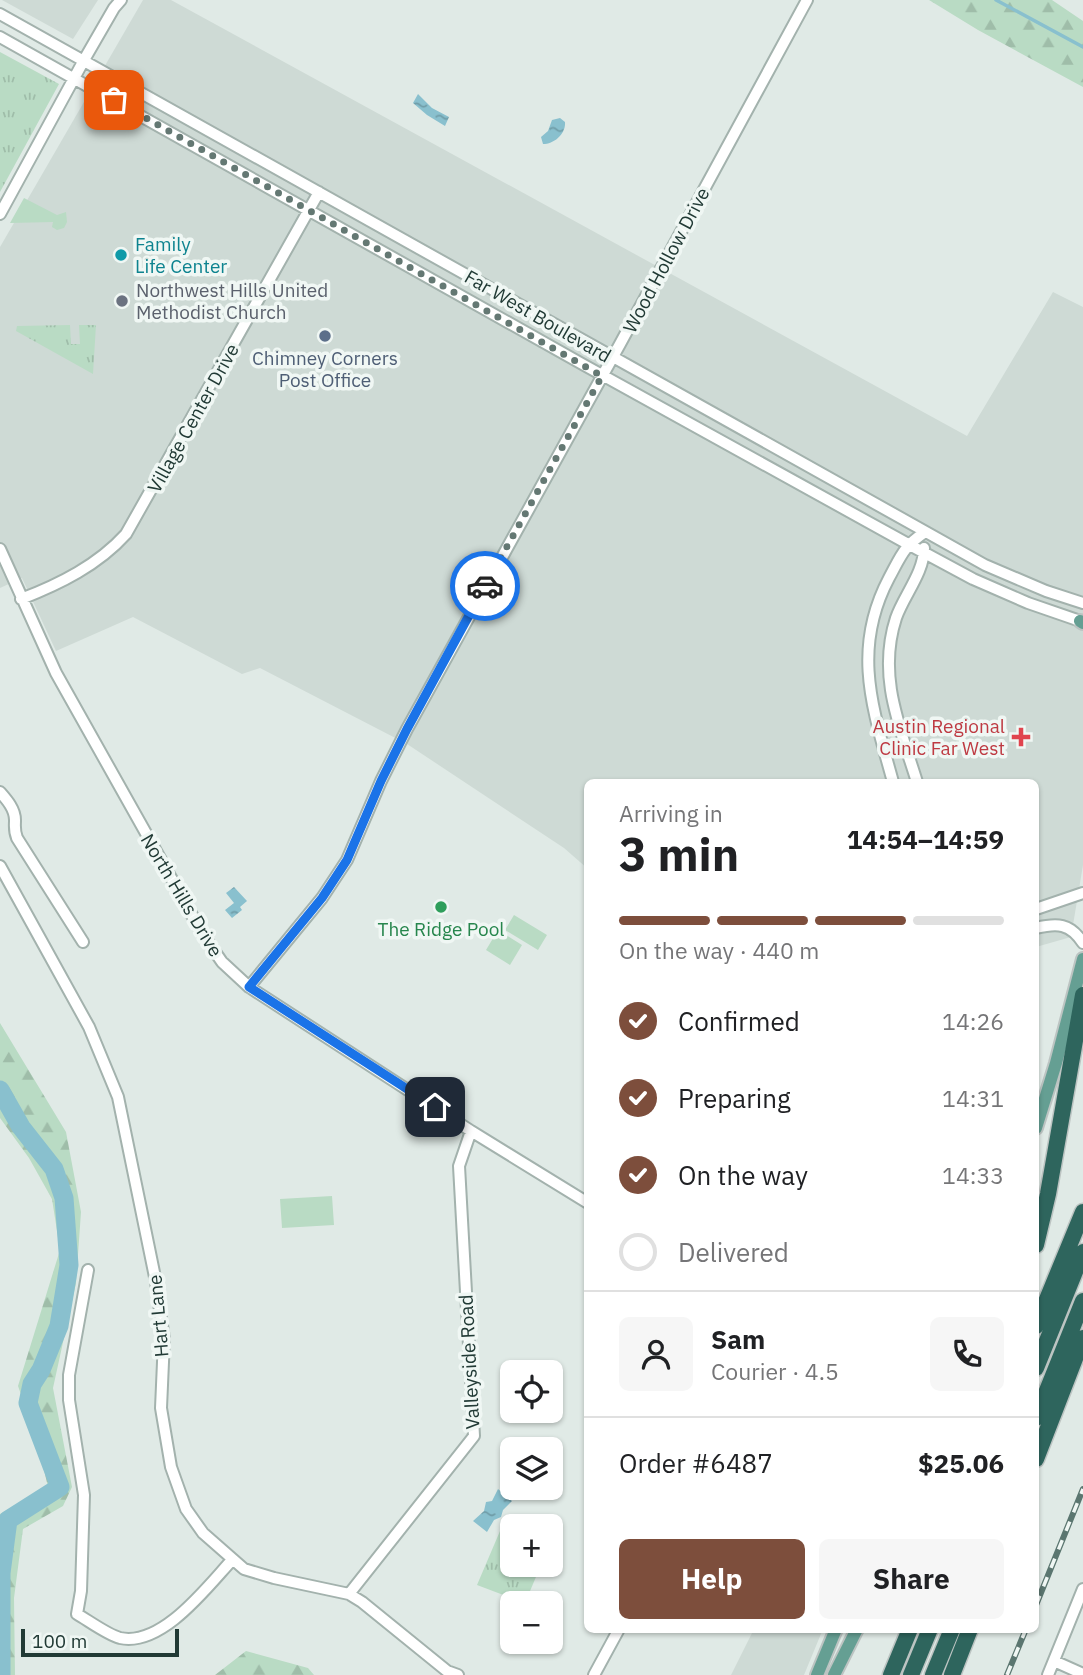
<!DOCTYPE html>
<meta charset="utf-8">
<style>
:root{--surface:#fff;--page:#f6f6f6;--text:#202124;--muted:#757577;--line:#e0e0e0;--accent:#7d4e3c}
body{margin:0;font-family:"IBM Plex Sans",sans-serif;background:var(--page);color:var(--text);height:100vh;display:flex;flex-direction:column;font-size:26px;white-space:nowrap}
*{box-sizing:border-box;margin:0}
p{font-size:23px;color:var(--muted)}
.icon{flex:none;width:38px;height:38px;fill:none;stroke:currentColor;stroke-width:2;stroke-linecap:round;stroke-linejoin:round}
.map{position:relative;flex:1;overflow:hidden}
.sheet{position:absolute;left:584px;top:779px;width:455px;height:854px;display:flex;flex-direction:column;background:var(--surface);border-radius:10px;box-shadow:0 2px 5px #0004}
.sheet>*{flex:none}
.fabs{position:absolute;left:500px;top:1360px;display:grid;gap:14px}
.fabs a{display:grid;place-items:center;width:63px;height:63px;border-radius:10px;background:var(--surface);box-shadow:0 2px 5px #0004;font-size:35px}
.scale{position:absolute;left:21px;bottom:18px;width:158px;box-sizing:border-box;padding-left:7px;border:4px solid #213a35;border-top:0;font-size:19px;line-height:24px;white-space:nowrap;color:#213a35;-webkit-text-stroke:5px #f0f7f4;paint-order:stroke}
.pin{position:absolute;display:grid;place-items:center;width:60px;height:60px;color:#fff;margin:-30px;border-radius:14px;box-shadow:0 4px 10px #0006}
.courier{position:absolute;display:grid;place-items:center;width:70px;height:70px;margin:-35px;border:5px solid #1a73e8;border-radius:50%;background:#fff;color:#222;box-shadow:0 2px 9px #0007}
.head em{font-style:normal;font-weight:700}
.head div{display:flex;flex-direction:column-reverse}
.head{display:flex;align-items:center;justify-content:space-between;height:119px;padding:0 35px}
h1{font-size:46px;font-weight:700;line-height:52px}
.bar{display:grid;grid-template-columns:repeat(4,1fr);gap:10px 7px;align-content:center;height:84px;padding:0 35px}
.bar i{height:9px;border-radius:5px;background:var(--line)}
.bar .current{background:var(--accent)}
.bar p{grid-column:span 4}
.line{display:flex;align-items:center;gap:18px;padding:0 35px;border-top:2px solid var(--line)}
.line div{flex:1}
.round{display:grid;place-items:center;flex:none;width:74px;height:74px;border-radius:10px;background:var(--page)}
ol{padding:0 35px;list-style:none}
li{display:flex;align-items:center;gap:21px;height:77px}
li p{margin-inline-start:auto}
li .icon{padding:7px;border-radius:50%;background:var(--accent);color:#fff;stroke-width:4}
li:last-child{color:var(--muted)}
li i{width:38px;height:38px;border:4px solid var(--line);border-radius:50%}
.action{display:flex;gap:14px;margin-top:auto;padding:14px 35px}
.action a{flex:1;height:80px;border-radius:10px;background:var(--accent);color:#fff;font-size:28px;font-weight:700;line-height:80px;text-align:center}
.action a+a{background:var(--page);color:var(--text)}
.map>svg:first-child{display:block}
</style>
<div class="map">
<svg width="1083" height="1675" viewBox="0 0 1083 1675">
<defs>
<pattern id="forest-firs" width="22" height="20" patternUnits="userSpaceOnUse" patternTransform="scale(1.75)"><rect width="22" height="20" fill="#b9dbc4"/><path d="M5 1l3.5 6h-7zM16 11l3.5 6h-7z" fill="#9fbda9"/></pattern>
<pattern id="park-tufts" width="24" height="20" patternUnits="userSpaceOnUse" patternTransform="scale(1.75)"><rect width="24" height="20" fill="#b9dbc4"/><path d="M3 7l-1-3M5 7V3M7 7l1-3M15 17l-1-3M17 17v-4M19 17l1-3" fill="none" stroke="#9fbda9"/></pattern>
<pattern id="water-ripples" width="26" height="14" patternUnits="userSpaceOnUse" patternTransform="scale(1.75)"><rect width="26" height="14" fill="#89c0ce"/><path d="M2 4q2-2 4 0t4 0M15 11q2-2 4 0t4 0" fill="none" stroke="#709da8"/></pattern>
</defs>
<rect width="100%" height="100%" fill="#e0eae6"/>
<path fill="#cedad5" d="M2 0H98L73 39Z
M143 0H171L967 436 1053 292 1083 307V865L1071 937 1036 947V782H588V869L564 848 407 744 260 668 242 674 133 617 56 651 22 578 0 588V247Z
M754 1629H823L804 1675H731Z"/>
<path fill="#b9dbc4" d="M24 198 57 215 66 212 67 222 64 228 57 230 52 227 53 222 10 223Z
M514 915 547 935 538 950 505 930Z
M498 930 522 945 510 965 486 950Z
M332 1196 334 1225 282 1228 280 1199Z"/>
<path fill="url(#forest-firs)" d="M929 0H1052L1083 21V87L978 30Z
M0 1023 66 1132 81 1212 76 1283 53 1388 72 1487 63 1506 23 1529 14 1598 15 1675H0V1514L48 1487 37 1440 18 1386 60 1250 52 1199 29 1158 0 1118Z
M246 1651 308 1668 314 1675H215Z"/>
<path fill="url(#park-tufts)" d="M0 52 59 84 0 192Z
M70 325 71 344H80L79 325H96L93 374 16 331 17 326Z
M500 1531 513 1537V1564L541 1565 525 1603 477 1585Z"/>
<path fill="url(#water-ripples)" d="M418 94 432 108 449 117 445 126 427 115 413 103Z
M560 118 565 122C566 134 554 144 543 144L541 137 548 131 552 120Z
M234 887 247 901 240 907 242 910 232 918 225 910 234 903 226 893Z
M498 1489 512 1501 503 1510 501 1517 494 1520 487 1532 473 1521 484 1511 486 1502 492 1501Z"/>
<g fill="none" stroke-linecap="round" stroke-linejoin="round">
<path stroke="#89c0ce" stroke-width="3.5" d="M996 0 1083 47"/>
<path stroke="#89c0ce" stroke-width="19" d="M0 1090 21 1127 54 1169 64 1198 69 1265 59 1326 41 1370 32 1384 28 1403 60 1487 8 1520 1 1573V1675"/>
<defs>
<path id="minor" d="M0 14 985 565 1046 591 1083 603
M0 37 584 365 908 544 973 579 1028 603 1083 622
M0 214 84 60 114 8 121 0
M0 549 56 673 202 933 222 962 249 987 471 1131 588 1203
M21 599C60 584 98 565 126 534L319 192
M893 782C873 709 851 650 889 578 901 556 903 547 925 532
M917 782C900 727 877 676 896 618 904 595 924 573 924 548
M0 792C7 800 15 809 15 820 15 827 14 831 17 838L83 942
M0 866 89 1027 118 1097 156 1282 164 1339 161 1408 171 1467 186 1509 203 1533 244 1569 274 1578 349 1594 362 1602 447 1671 458 1675
M1036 909 1083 893
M1036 928C1057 923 1070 923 1083 943
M249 987 322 898 347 860 381 781 407 729 620 344 807 0
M88 1270 69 1375V1400L84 1495 81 1591 77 1614C89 1621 108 1635 120 1638 162 1647 207 1587 232 1560
M349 1594 474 1436 459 1166 471 1131
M1054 1661 1083 1674
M594 1675 619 1629
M1048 1675 1083 1589"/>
<path id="major" d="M1080 621 1083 623
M1036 1128 1056 1063 1083 959
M817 1675 836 1629
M834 1675 857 1629"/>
<path id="highway" d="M1036 1245 1048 1194 1083 995
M1036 1326 1083 1212
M1036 1368 1083 1252
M1036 1418 1083 1301
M1036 1459 1083 1338
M891 1675 910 1629
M911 1675 930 1629
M933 1675 952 1629
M952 1675 970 1629"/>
</defs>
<use href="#minor" stroke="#a3b2ad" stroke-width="14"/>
<use href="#major" stroke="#bcc4c2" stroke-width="16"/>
<use href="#highway" stroke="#bcc4c2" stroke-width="19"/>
<use href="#minor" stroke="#fff" stroke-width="10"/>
<use href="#major" stroke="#659f93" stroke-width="12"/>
<use href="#highway" stroke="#2e655d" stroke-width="16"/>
<defs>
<path id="rail" d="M1036 1605 1083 1489
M1007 1675 1026 1629"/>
</defs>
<use href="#rail" stroke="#5b7670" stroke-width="6"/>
<use href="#rail" stroke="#f0f7f4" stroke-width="3.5" stroke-dasharray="10" stroke-linecap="butt"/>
</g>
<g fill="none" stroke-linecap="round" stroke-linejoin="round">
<path stroke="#647873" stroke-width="7" stroke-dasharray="0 12.6" d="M114 100 602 376 485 586"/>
<path stroke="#1a73e8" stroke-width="9" d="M435 1107 249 987 322 898 347 860 381 781 407 729 485 586"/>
</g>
<circle fill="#0f9aa8" stroke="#f0f7f4" stroke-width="2.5" cx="121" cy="255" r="7"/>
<circle fill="#6b7280" stroke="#f0f7f4" stroke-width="2.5" cx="122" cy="301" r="7"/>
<circle fill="#5c6f8a" stroke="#f0f7f4" stroke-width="2.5" cx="325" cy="336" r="7"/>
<path fill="#e0444e" stroke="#f0f7f4" stroke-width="2.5" d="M1017.5 726.5h7v7h7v7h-7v7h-7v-7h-7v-7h7z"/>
<circle fill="#2e9e5b" stroke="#f0f7f4" stroke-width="2.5" cx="441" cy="907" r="7"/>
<g text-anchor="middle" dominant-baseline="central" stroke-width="7" stroke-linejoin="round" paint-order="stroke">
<g font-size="19" fill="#0d838f" stroke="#f0f7f4" text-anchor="start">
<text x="135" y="244">Family<tspan x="135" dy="22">Life Center</tspan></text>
</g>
<g font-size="19" fill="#213a35" stroke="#f0f7f4">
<text transform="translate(666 260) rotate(-62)">Wood Hollow Drive</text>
<text transform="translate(538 316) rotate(30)">Far West Boulevard</text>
<text transform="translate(193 418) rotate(-61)">Village Center Drive</text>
<text transform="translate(182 895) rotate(59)">North Hills Drive</text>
<text transform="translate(158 1316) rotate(-95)">Hart Lane</text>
<text transform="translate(469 1362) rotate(-93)">Valleyside Road</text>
</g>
<g font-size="19" fill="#5b616d" stroke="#f0f7f4" text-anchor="start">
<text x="136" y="290">Northwest Hills United<tspan x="136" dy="22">Methodist Church</tspan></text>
</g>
<g font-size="19" fill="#4e5e75" stroke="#f0f7f4">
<text x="325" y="358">Chimney Corners<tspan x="325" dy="22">Post Office</tspan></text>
</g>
<g font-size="19" fill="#be3a42" stroke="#f0f7f4" text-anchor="end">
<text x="1005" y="726">Austin Regional<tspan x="1005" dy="22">Clinic Far West</tspan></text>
</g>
<g font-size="19" fill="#27864d" stroke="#f0f7f4">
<text x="441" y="929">The Ridge Pool</text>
</g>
</g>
</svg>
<div class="fabs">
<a><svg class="icon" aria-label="locate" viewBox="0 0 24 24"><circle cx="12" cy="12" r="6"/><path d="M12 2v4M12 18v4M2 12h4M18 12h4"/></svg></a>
<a><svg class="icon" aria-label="layers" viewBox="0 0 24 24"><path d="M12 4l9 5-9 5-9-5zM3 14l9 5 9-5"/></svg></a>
<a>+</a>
<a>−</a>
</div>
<div class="scale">100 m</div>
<div class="pin" style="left:114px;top:100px;background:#ea580c"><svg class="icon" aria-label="bag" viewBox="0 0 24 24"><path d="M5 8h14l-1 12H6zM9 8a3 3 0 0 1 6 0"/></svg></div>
<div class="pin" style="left:435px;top:1107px;background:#1f2937"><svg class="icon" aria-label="home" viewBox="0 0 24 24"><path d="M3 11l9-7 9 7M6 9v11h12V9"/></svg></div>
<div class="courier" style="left:485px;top:586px"><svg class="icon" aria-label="car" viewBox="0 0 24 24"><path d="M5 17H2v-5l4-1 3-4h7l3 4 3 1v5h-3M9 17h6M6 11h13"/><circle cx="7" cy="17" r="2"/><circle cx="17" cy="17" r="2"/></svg></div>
<section class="sheet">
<div class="head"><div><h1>3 min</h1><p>Arriving in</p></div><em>14:54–14:59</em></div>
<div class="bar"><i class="current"></i><i class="current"></i><i class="current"></i><i></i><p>On the way · 440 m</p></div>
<ol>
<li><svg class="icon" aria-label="check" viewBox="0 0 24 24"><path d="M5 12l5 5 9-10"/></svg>Confirmed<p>14:26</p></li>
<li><svg class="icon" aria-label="check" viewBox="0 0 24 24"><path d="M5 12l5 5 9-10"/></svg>Preparing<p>14:31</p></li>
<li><svg class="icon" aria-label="check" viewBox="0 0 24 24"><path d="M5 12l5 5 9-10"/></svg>On the way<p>14:33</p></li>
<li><i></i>Delivered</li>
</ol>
<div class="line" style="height:126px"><a class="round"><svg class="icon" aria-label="person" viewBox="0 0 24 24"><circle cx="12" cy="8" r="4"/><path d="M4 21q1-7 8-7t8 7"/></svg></a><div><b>Sam</b><p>Courier · 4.5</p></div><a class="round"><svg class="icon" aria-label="phone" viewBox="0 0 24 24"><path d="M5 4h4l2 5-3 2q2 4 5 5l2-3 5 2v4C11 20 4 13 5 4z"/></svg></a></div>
<div class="line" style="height:91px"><div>Order #6487</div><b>$25.06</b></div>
<div class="action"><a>Help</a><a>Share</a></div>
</section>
</div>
